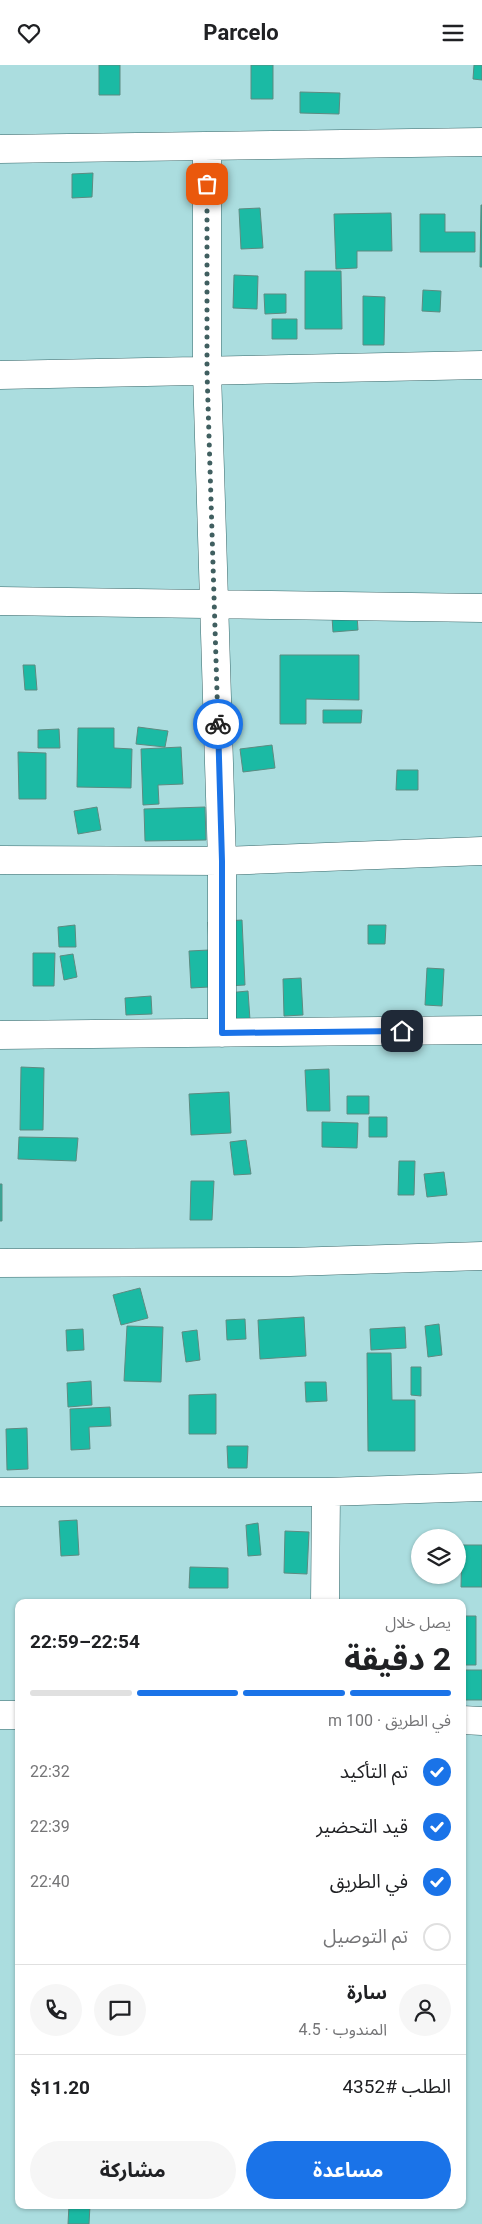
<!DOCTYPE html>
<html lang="ar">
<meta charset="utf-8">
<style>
:root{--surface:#fff;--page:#f6f6f6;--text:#202124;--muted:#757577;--line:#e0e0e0;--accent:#1a73e8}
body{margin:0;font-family:Roboto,"Noto Sans Arabic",sans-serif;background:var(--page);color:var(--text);direction:rtl;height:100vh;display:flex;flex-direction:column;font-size:19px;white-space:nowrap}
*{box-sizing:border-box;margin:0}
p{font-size:16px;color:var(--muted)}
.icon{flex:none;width:28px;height:28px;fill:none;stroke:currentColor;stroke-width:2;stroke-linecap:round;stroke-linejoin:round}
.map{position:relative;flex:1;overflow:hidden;direction:ltr}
.drawer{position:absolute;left:15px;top:1534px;width:451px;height:610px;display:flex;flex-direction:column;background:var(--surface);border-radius:10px;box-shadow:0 1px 4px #0004;direction:rtl}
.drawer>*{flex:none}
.buttons{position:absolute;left:411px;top:1464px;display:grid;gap:10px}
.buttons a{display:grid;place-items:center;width:55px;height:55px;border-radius:50%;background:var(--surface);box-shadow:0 1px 4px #0004;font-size:25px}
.pin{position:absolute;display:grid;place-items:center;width:42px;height:42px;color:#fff;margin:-21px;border-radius:10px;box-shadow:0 2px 8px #0006}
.courier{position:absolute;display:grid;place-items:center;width:50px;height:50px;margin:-25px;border:4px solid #1a73e8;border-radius:50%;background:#fff;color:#222;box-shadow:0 1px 6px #0007}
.headline em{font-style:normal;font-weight:700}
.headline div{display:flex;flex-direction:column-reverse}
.headline{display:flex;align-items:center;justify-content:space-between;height:85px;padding:0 15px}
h1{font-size:32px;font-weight:700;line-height:38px}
.bar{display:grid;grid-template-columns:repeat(4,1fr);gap:8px 5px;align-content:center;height:60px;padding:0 15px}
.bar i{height:6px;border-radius:4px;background:var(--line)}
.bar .active{background:var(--accent)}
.bar p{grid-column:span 4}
.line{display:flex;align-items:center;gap:12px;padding:0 15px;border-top:1px solid var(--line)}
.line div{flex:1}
.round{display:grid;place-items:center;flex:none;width:52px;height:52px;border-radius:26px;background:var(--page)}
ol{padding:0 15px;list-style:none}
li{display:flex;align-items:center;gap:15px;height:55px}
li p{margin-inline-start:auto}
li .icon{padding:5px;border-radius:50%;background:var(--accent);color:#fff;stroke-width:4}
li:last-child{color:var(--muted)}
li i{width:28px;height:28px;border:2px solid var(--line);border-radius:50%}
.cta{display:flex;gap:10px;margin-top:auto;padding:10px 15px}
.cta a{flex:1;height:58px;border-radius:30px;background:var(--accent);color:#fff;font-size:20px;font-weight:700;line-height:58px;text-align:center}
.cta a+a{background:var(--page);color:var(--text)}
header{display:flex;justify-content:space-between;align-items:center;height:65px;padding:0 15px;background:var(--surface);font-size:22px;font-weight:700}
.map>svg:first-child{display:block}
</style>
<header><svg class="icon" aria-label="menu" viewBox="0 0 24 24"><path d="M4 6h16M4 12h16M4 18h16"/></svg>Parcelo<svg class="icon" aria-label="heart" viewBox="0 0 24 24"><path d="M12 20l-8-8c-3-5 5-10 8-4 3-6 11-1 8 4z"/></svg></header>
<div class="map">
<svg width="482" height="2159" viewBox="0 0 482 2159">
<rect width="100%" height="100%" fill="#abdddf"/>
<path fill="#1bbaa4" stroke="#5d8b81" d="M99 0H120V30H99Z
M251 0H273V34H251Z
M474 0H482V15L473 14Z
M300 27 340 28 339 49 300 48Z
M93 108 92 132 72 133V109Z
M481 140H482V202H480Z
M260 143 263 183 241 184 239 144Z
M391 148 392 186H357V203L336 204 334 149Z
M420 149H445V167H475V187H420Z
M305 206H341L342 264H305Z
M234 210 258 211 257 244 233 243Z
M423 225 441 226 440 247 422 246Z
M264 229H286V248L265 249Z
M363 231 385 232 384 280H363Z
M272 254H297V274H272Z
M357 550 358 565 333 567 332 552Z
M280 590H359V635L306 634V659H280Z
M23 600H35L37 625H25Z
M323 645H362L361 658H323Z
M138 662 168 666 165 682 136 679Z
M78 663H114V683L132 684 131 723 77 722Z
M59 664 60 683H38V665Z
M272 680 275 703 243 707 240 684Z
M181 682 183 719 158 720 159 739 143 740 141 684Z
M18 687 46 688V734H19Z
M397 705H418V725H396Z
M97 742 101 765 78 769 74 746Z
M205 742 206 775 145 776 144 744Z
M242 855 245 920 191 923 189 886 209 885 208 857Z
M75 860 76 882H59L58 862Z
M368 860H386L385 879H368Z
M33 888H55L54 921H33Z
M73 889 77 912 64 915 60 891Z
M427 903 444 904 442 941 425 940Z
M301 913 303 950 284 951 283 914Z
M248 926 250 955 229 957 227 928Z
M151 931 152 949 126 950 125 933Z
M21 1002 44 1003 43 1065H20Z
M329 1004 330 1046H307L305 1005Z
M229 1027 231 1068 191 1070 189 1029Z
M347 1031H369V1049H347Z
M369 1052H387V1072H369Z
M322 1057 358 1058 357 1083 322 1082Z
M19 1072 78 1073 76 1096 18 1094Z
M246 1075 251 1109 234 1110 230 1077Z
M399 1096H415L414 1130H398Z
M444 1107 447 1130 427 1132 424 1109Z
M191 1116H214L212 1155H190Z
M0 1119H2V1156H0Z
M140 1223 148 1253 121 1260 113 1230Z
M304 1252 306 1291 260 1294 258 1255Z
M245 1254 246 1274 227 1275 226 1255Z
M439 1259 442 1290 428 1292 425 1261Z
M127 1261 163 1262 161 1317 124 1316Z
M405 1262 406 1283 371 1285 370 1264Z
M83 1264 84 1285 67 1286 66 1265Z
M197 1265 200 1295 186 1297 182 1267Z
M367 1288H391L392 1335H415V1386H368Z
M411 1302H421V1331L411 1330Z
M91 1316 92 1340 68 1342 67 1318Z
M305 1317H326L327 1336 306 1337Z
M216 1329V1369H189V1330Z
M110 1342 111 1361 89 1362 90 1384 71 1385 70 1344Z
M27 1363 28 1404 7 1405 6 1364Z
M227 1381H248L247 1403H228Z
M77 1455 79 1490 61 1491 59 1456Z
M258 1458 261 1490 248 1491 246 1460Z
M285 1466 309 1467 307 1509 284 1508Z
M462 1480H482V1522H461Z
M190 1502 228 1503V1523H189Z
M462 1551H476V1600H462Z
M18 1572H19V1613H16Z
M462 1605H482V1635H462Z
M69 2140H90L89 2159H68Z"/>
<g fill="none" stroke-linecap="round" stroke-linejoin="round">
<defs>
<path id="minor" d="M207 81V307L222 796V968
M0 84 482 77
M0 310 482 300
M0 536 482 543
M0 795 222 796 482 786
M0 970 482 965
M0 1198 290 1197 482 1191
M0 1427H326L482 1422
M325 1538 326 1427
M0 1650H19
M462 1655 482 1656"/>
</defs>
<use href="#minor" stroke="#386769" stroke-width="29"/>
<use href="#minor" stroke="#fff" stroke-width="28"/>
</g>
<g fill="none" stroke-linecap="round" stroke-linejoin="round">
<path stroke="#405f60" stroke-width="5" stroke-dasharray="0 9" d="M207 119V307L218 659"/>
<path stroke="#1a73e8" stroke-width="6" d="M218 659 222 796V968L402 966"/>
</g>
</svg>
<div class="buttons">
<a><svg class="icon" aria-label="layers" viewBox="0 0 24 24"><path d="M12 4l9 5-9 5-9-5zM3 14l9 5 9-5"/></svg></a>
</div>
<div class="pin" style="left:207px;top:119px;background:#ea580c"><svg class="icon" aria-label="bag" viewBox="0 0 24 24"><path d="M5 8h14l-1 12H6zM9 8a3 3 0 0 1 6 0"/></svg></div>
<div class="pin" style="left:402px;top:966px;background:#1f2937"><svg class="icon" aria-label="home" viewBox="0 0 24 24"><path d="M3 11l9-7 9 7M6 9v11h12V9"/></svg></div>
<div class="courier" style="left:218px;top:659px"><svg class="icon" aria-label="bike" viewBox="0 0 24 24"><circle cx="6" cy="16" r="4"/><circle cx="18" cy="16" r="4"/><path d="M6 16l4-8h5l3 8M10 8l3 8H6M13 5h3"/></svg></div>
<section class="drawer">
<div class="headline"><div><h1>2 دقيقة</h1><p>يصل خلال</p></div><em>22:54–22:59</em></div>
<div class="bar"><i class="active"></i><i class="active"></i><i class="active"></i><i></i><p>في الطريق · 100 m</p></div>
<ol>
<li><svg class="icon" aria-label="check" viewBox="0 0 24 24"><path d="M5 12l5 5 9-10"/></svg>تم التأكيد<p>22:32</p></li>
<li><svg class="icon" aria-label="check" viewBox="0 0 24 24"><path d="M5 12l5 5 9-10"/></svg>قيد التحضير<p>22:39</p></li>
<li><svg class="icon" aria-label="check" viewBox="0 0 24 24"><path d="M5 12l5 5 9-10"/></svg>في الطريق<p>22:40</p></li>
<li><i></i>تم التوصيل</li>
</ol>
<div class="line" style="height:90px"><a class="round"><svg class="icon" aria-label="person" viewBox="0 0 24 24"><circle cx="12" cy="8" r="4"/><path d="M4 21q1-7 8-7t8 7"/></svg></a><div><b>سارة</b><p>المندوب · 4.5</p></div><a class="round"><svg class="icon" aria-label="chat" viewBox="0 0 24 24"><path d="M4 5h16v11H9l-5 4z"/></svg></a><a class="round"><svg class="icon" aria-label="phone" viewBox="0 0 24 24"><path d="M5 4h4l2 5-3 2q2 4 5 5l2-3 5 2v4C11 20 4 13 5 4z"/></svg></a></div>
<div class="line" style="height:65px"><div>الطلب #4352</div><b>$11.20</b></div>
<div class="cta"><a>مساعدة</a><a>مشاركة</a></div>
</section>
</div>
